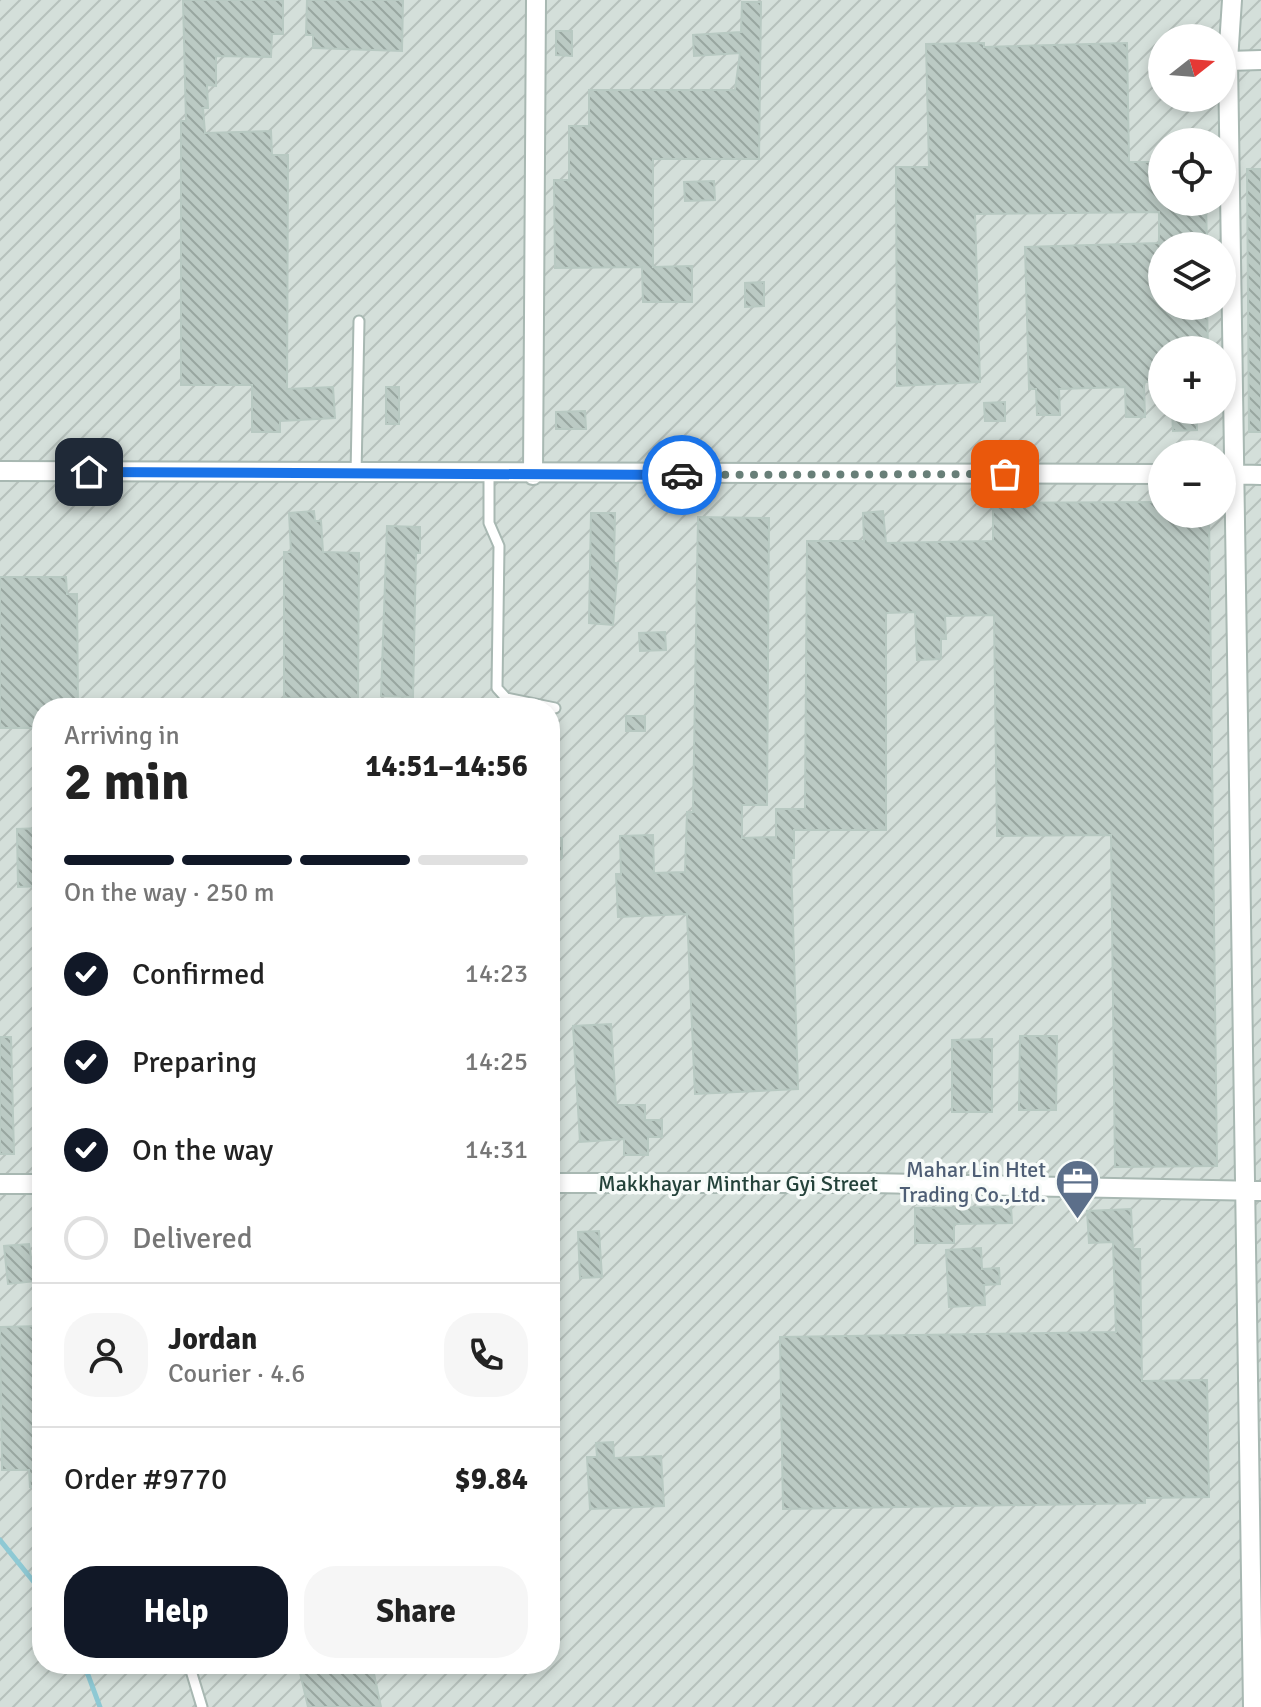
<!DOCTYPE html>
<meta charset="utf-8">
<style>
:root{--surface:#fff;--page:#f6f6f6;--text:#222;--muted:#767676;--line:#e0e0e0;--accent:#111827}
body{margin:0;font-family:Signika,sans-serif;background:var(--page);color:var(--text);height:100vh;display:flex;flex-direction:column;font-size:30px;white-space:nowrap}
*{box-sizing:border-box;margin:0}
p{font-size:26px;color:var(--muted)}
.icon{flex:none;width:44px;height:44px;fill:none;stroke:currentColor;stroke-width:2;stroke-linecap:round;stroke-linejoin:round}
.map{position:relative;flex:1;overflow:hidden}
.details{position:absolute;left:32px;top:698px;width:528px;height:976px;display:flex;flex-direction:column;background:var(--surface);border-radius:32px;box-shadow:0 4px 12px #0003}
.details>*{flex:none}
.needle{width:52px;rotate:73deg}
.tools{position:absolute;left:1148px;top:24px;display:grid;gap:16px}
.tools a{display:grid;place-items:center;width:88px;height:88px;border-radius:50%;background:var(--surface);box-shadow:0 4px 12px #0003;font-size:40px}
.pin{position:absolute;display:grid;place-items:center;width:68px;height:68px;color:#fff;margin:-34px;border-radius:16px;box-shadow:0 4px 12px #0006}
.courier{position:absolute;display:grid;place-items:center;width:80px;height:80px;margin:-40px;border:6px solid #1a73e8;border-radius:50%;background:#fff;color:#222;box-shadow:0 2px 10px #0007}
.summary em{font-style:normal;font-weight:800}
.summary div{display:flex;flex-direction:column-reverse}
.summary{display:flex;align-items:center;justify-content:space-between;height:136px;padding:0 32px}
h1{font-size:52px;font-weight:800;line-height:60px}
.bar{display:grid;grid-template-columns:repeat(4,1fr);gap:12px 8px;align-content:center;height:96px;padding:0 32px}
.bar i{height:10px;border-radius:6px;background:var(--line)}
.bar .current{background:var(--accent)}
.bar p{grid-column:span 4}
.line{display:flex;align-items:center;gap:20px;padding:0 32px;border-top:2px solid var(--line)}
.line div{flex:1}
.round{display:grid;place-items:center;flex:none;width:84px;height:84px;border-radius:32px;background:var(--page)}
ol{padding:0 32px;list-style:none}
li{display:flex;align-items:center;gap:24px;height:88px}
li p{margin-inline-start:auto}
li .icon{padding:8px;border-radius:50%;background:var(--accent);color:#fff;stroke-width:4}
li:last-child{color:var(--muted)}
li i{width:44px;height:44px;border:4px solid var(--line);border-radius:50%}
.primary-button{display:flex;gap:16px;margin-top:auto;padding:16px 32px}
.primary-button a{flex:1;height:92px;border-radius:32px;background:var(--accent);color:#fff;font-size:32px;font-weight:800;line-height:92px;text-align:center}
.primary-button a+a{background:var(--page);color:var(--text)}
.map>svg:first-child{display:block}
</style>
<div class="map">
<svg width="1261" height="1707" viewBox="0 0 1261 1707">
<defs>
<pattern id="industrial-furrows" width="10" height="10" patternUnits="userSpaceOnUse" patternTransform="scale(2)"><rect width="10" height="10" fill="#d4dfda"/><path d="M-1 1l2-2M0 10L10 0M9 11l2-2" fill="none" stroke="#b6c1bc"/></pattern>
<pattern id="building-back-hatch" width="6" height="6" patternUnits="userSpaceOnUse" patternTransform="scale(2)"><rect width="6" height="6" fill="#bbcac4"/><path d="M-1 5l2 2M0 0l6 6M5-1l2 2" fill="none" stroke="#98a6a0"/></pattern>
</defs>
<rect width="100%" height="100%" fill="#e6efeb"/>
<path fill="url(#industrial-furrows)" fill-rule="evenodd" d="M0 0H1261V1707H0ZM1162 38H1222V98H1162ZM1162 142H1222V202H1162ZM1162 246H1222V306H1162ZM1162 350H1222V410H1162ZM1162 454H1222V514H1162ZM42 708H550V1664H42Z"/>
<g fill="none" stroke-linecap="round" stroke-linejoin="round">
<path stroke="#8ec9d4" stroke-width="5" d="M0 1540 42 1592
M84 1664 100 1707"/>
</g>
<path fill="url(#building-back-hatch)" stroke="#b8c9c2" stroke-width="2" d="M183 0H283V34H272L271 57 216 56V86L207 85 208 108H203L205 133 271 131 272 155H288L287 389 333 387 335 418 280 421V432H252V385H181V121H186Z
M307 0H403L402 51 313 48V35H306Z
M742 2H761L759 159H653V267L692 266V302H643L642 267 555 268 554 180H569V126H589V90H735L740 53 694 56 693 35 741 32Z
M556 31H572V56L556 55Z
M984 43V47L1127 43 1129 162H1162V202H1206L1207 246H1162V306H1207L1208 350H1162V381L1145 382 1144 386 1145 417H1126L1125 387 1059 389 1060 415H1037L1036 389H1029L1025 247 1159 243V212L975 214 980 382 897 386 896 167H929L926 44Z
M1247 169H1261V432H1249Z
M714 181 715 200 685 201 684 182Z
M764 282V306L745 307V283Z
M386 387H399V424H386Z
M1005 402V421H985L984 403Z
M1172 410H1196L1197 430 1173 431Z
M585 411 586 429H556V412Z
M1162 502V514H1209L1217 1166 1115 1167 1111 835 997 836 994 615 945 616 946 639H941V659L917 660 915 612 886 613V830H794V858H791L798 1089 695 1094 687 914 618 917 616 874H621L620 836 653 835 654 873 685 872 687 812H693L698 517 769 518 767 805H742V838L776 837V809H805L807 541H864L863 513 883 511 886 543 993 541V503Z
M314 511 315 521H321L323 552 359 553 358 699 284 698V552H291L289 513Z
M591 513H615L614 563H618L613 625 589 623Z
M387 526 420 527V553H416L413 697 381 696Z
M0 577H66L67 594H77L78 708H42V728H0Z
M665 632 666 650 640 651 639 633Z
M626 716H645V731H626Z
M42 828V886L18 887 17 829Z
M550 838H562V858H550Z
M611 1024 616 1105H645V1120H662V1137H648V1155H624V1139L580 1142 573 1026Z
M1020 1036H1057L1056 1110H1019Z
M0 1037H11L14 1154H0Z
M992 1039V1112H952V1040Z
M1011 1207 1012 1223 954 1224V1243H915V1208Z
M1131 1209 1133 1249H1140L1142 1381 1207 1380 1209 1497 1145 1498V1503L783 1509 780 1337 1116 1332 1113 1242 1089 1243 1087 1211Z
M599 1231 602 1277 580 1278 578 1232Z
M29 1244 31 1258 42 1256V1269L34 1270 35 1281 8 1284 4 1246Z
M981 1248 982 1269 999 1268 1000 1284 984 1285 985 1305 949 1307 946 1250Z
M42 1326V1487H30L29 1470H2L0 1327Z
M613 1442 614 1458 661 1456 664 1506 590 1509 587 1457H597L596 1443Z
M298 1664H372L381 1707H308Z"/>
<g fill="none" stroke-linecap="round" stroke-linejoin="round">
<defs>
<path id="service" d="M356 474 359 321
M489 475V523L499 546 497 688 506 698 555 708
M189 1664 202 1707"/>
<path id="minor" d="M1232 0 1228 61 1253 1707
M1228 61 1261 60
M0 471 1162 474
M1225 474 1261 475
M533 475 536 0
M550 1183H870L1261 1191
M0 1184H42"/>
</defs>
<use href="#service" stroke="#a8b8b2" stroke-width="13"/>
<use href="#minor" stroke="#a8b8b2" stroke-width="22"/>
<use href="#service" stroke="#fff" stroke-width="9"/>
<use href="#minor" stroke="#fff" stroke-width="18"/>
</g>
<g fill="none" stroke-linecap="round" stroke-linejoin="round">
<path stroke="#687f78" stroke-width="8" stroke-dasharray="0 14.4" d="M682 475 1005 474"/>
<path stroke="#1a73e8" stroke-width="10" d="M89 472 682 475"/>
</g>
<defs>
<symbol id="office-pin" viewBox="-11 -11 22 30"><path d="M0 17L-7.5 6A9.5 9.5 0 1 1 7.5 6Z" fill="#5c6f8a" stroke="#f7fbf9"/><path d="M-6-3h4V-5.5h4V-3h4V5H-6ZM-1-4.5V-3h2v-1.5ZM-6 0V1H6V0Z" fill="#fff"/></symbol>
</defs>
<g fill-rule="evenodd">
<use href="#office-pin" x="1052" y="1156" width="51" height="69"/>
</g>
<g text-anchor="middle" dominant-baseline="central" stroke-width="7" stroke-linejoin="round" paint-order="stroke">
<g font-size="22" fill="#4e5e75" stroke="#f7fbf9" text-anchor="end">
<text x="1046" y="1169">Mahar Lin Htet<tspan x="1046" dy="25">Trading Co.,Ltd.</tspan></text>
</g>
<g font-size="22" fill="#24423a" stroke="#f7fbf9">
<text x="738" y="1183">Makkhayar Minthar Gyi Street</text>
</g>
</g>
</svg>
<div class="tools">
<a><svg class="needle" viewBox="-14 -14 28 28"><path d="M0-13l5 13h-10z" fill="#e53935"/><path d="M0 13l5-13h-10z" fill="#767676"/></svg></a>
<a><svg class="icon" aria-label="locate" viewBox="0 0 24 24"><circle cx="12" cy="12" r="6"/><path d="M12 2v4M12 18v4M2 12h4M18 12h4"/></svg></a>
<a><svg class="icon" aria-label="layers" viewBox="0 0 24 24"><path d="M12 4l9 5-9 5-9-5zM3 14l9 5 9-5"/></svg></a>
<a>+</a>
<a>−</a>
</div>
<div class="pin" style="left:1005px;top:474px;background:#ea580c"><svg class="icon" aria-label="bag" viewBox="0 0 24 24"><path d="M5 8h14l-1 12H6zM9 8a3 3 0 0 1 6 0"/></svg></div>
<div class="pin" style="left:89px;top:472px;background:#1f2937"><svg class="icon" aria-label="home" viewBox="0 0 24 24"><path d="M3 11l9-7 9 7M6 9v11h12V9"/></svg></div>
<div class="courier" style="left:682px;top:475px"><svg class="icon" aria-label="car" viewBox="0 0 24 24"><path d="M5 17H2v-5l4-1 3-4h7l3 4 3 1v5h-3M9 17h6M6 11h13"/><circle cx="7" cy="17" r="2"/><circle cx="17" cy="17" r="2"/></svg></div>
<section class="details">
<div class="summary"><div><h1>2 min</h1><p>Arriving in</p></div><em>14:51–14:56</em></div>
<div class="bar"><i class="current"></i><i class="current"></i><i class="current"></i><i></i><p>On the way · 250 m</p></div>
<ol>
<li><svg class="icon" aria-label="check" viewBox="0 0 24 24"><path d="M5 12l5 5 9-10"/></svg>Confirmed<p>14:23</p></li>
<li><svg class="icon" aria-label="check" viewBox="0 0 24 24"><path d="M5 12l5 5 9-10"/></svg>Preparing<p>14:25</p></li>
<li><svg class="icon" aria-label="check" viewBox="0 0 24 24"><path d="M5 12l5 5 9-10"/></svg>On the way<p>14:31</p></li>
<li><i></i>Delivered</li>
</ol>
<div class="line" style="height:144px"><a class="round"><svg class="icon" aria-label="person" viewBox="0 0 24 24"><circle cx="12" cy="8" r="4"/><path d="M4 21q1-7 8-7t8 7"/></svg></a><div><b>Jordan</b><p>Courier · 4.6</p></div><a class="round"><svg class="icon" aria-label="phone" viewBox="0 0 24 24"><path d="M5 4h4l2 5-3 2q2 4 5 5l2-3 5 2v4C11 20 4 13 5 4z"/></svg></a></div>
<div class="line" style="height:104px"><div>Order #9770</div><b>$9.84</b></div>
<div class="primary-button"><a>Help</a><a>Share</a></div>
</section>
</div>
